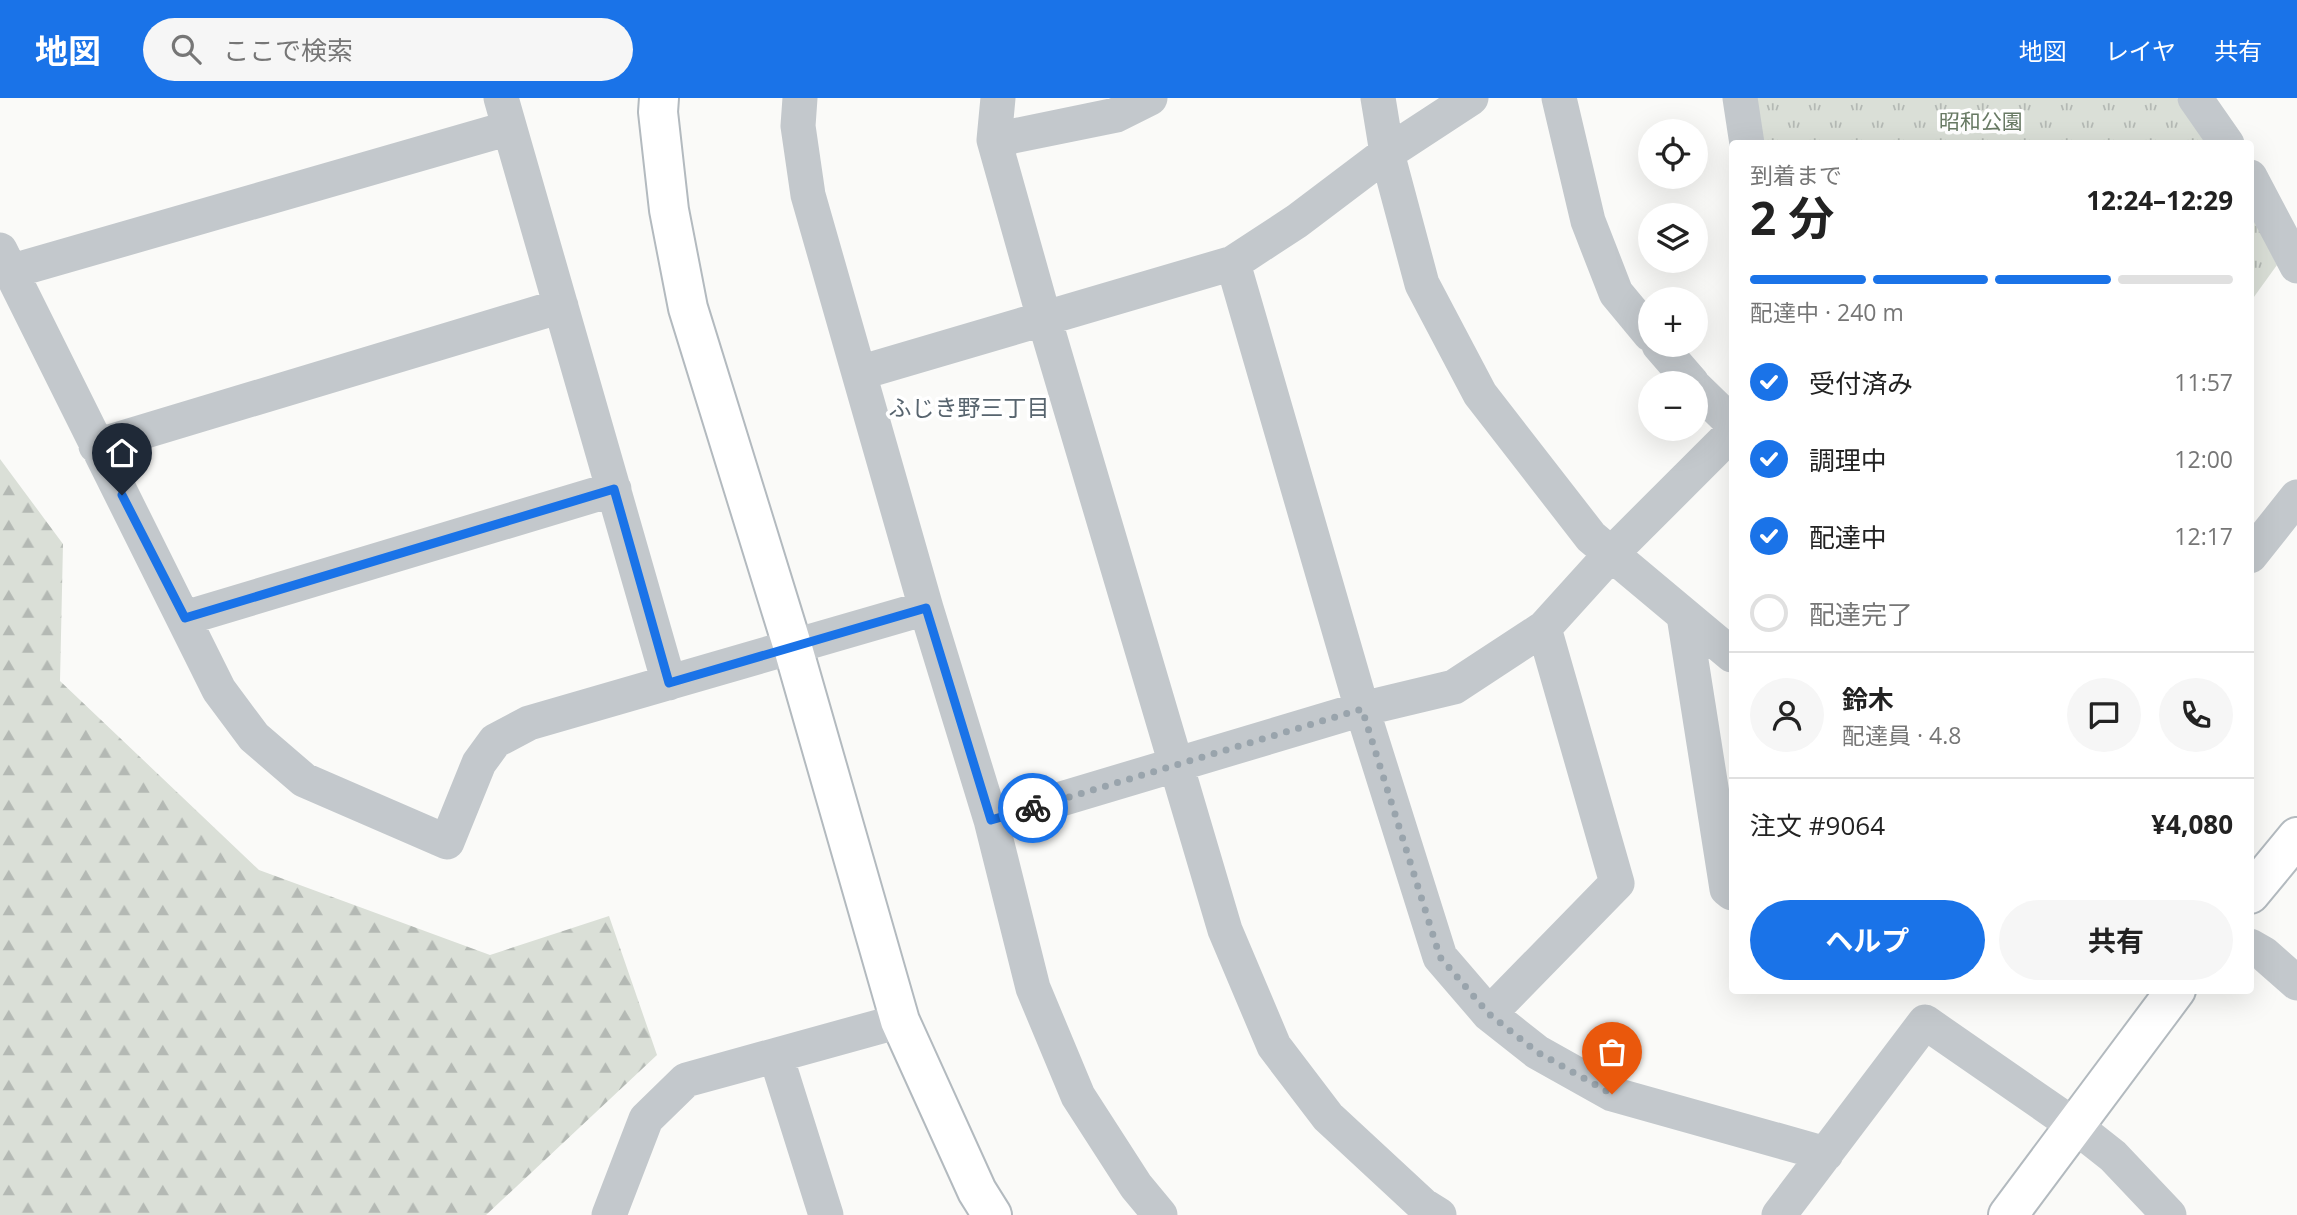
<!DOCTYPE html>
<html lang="ja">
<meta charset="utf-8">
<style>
:root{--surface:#fff;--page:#f6f6f6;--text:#222;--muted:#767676;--line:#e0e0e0;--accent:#1a73e8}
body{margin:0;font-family:"Open Sans","Noto Sans JP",sans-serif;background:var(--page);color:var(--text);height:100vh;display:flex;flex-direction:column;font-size:26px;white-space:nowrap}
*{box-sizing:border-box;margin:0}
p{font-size:23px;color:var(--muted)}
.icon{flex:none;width:38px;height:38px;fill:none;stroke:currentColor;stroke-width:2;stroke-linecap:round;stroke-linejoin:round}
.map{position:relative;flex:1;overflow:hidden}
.side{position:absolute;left:1729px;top:42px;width:525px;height:854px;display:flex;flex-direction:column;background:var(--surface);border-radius:7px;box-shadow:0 7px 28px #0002}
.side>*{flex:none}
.tools{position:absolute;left:1638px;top:21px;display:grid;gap:14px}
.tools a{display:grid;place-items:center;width:70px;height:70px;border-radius:50%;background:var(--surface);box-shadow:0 7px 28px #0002;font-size:35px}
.pin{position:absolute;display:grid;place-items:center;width:60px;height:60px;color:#fff;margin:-72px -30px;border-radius:50% 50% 50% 0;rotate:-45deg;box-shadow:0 0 7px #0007}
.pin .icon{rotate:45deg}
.courier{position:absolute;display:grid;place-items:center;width:70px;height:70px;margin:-35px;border:5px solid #1a73e8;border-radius:50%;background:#fff;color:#222;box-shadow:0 2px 9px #0007}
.headline em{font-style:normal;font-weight:700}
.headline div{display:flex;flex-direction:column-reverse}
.headline{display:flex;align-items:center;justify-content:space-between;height:119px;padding:0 21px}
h1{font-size:46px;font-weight:700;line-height:52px}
.bar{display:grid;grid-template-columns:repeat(4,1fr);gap:10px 7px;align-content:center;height:84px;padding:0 21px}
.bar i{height:9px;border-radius:5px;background:var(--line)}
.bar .on{background:var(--accent)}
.bar p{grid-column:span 4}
.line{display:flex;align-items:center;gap:18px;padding:0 21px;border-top:2px solid var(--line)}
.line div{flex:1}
.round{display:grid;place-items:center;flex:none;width:74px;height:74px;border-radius:37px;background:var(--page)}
ol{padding:0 21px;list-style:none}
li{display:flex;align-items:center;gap:21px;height:77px}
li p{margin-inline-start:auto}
li .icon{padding:7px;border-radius:50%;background:var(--accent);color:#fff;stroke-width:4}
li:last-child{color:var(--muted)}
li i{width:38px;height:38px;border:4px solid var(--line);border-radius:50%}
.cta{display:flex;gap:14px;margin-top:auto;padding:14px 21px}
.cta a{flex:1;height:80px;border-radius:42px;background:var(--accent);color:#fff;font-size:28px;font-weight:700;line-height:80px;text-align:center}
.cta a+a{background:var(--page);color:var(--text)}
header{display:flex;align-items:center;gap:42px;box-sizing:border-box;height:98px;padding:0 35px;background:var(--accent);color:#fff}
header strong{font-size:33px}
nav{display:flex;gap:38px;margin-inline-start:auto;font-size:24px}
.search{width:490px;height:63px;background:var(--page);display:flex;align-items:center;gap:18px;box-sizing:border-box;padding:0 24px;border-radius:38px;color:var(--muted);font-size:26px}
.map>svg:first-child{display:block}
</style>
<header>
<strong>地図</strong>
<div class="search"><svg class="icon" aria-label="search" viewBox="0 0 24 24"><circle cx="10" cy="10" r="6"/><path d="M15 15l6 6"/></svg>ここで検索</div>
<nav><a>地図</a><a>レイヤ</a><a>共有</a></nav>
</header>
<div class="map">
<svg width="2297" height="1117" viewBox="0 0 2297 1117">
<defs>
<pattern id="grass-tufts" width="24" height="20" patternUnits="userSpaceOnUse" patternTransform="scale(1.75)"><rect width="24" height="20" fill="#dadfd7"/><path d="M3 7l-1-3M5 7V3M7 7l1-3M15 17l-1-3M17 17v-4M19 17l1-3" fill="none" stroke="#b4b9b4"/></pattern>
<pattern id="forest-firs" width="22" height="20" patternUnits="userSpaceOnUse" patternTransform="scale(1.75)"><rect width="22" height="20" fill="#dadfd7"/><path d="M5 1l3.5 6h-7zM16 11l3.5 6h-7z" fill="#b4b9b4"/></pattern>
</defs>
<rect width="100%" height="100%" fill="#fafaf8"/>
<path fill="url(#grass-tufts)" d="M1753 0H2177L2209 45H1760Z
M2250 113 2277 167 2251 203H2250Z"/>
<path fill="url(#forest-firs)" d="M0 361 63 446 60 583 259 772 490 857 609 818 657 957 486 1117H0Z"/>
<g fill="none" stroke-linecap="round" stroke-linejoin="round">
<defs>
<path id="secondary" d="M659 0 658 14 669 112 688 210 793 550 900 923 977 1093 992 1117
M2250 796 2297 739
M2008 1117 2176 892"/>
</defs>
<use href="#secondary" stroke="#b3babf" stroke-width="42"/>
<path stroke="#c3c8cc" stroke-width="35" d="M501 0 669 585
M800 0 798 28 808 97 926 510 991 722 1033 890 1078 998 1136 1088 1160 1117
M998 0 994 42 1044 220 1225 832 1274 948 1328 1019 1423 1107 1439 1117
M1378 0 1387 55 1422 186 1480 296 1591 439 1732 557
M1559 0 1588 123 1616 195 1650 236
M1740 0 1747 46
M2195 0 2227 46
M994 42 1116 17 1150 0
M2250 79 2297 168
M0 152 219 592 254 639 304 682 447 744 479 665 495 643 529 625 926 510
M1233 165 1362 611 1440 859 1489 916 1537 954 1612 996 1826 1056
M9 174 509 30
M1659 247 1692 285
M859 275 1233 165 1297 123 1387 55 1471 0
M1696 290 1732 325
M96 348 561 208
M2250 458 2297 399
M1684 518 1727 791 1732 795
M185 520 614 391
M991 722 1362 611 1454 589 1544 530 1611 456 1732 335
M2250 848 2264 856 2297 885
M1489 916 1617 785 1544 530
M776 958 826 1117
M609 1117 646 1021 686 982 900 923
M1779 1117 1925 924 2075 1028 2113 1058 2169 1117"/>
<use href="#secondary" stroke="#fff" stroke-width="38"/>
</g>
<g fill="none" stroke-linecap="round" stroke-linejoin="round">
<path stroke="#99a4ac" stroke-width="7" stroke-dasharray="0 12.6" d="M1033 710 1362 611 1440 859 1489 916 1537 954 1612 996"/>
<path stroke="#1a73e8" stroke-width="9" d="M122 397 185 520 614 391 669 585 926 510 991 722 1033 710"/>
</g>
<g text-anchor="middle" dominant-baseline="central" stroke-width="7" stroke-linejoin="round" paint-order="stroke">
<g font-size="21" fill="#687a64" stroke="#fff">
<text x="1981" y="23">昭和公園</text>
</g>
<g font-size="23" fill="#57646e" stroke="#fff">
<text x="969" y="309">ふじき野三丁目</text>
</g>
</g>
</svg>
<div class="tools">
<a><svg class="icon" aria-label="locate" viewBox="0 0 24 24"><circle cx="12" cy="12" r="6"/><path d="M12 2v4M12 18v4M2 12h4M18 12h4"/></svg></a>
<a><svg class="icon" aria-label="layers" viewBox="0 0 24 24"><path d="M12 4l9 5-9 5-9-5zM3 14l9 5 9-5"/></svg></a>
<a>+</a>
<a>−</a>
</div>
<div class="pin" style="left:1612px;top:996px;background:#ea580c"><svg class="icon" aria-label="bag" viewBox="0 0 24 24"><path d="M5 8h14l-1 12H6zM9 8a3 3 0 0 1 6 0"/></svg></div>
<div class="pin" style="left:122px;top:397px;background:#1f2937"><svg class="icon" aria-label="home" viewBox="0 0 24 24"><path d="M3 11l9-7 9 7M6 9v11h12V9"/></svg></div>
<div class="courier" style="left:1033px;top:710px"><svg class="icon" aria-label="bike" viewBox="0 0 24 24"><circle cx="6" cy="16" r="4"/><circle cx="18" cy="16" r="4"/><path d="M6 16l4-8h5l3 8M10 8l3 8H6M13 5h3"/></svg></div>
<section class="side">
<div class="headline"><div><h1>2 分</h1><p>到着まで</p></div><em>12:24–12:29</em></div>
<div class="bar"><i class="on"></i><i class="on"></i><i class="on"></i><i></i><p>配達中 · 240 m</p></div>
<ol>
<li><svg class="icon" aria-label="check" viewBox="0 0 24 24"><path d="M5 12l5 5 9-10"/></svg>受付済み<p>11:57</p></li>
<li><svg class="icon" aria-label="check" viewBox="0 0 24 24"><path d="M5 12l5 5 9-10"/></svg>調理中<p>12:00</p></li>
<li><svg class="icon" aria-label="check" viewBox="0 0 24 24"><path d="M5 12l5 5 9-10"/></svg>配達中<p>12:17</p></li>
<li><i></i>配達完了</li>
</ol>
<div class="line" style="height:126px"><a class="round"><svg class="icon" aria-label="person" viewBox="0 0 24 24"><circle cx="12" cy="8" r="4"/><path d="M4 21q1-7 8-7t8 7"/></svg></a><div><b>鈴木</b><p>配達員 · 4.8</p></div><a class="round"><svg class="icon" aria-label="chat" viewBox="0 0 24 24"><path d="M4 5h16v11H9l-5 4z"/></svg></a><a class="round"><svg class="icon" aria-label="phone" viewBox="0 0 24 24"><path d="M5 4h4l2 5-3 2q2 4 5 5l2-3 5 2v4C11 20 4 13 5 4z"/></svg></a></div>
<div class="line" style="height:91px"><div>注文 #9064</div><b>¥4,080</b></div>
<div class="cta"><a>ヘルプ</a><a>共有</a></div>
</section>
</div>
